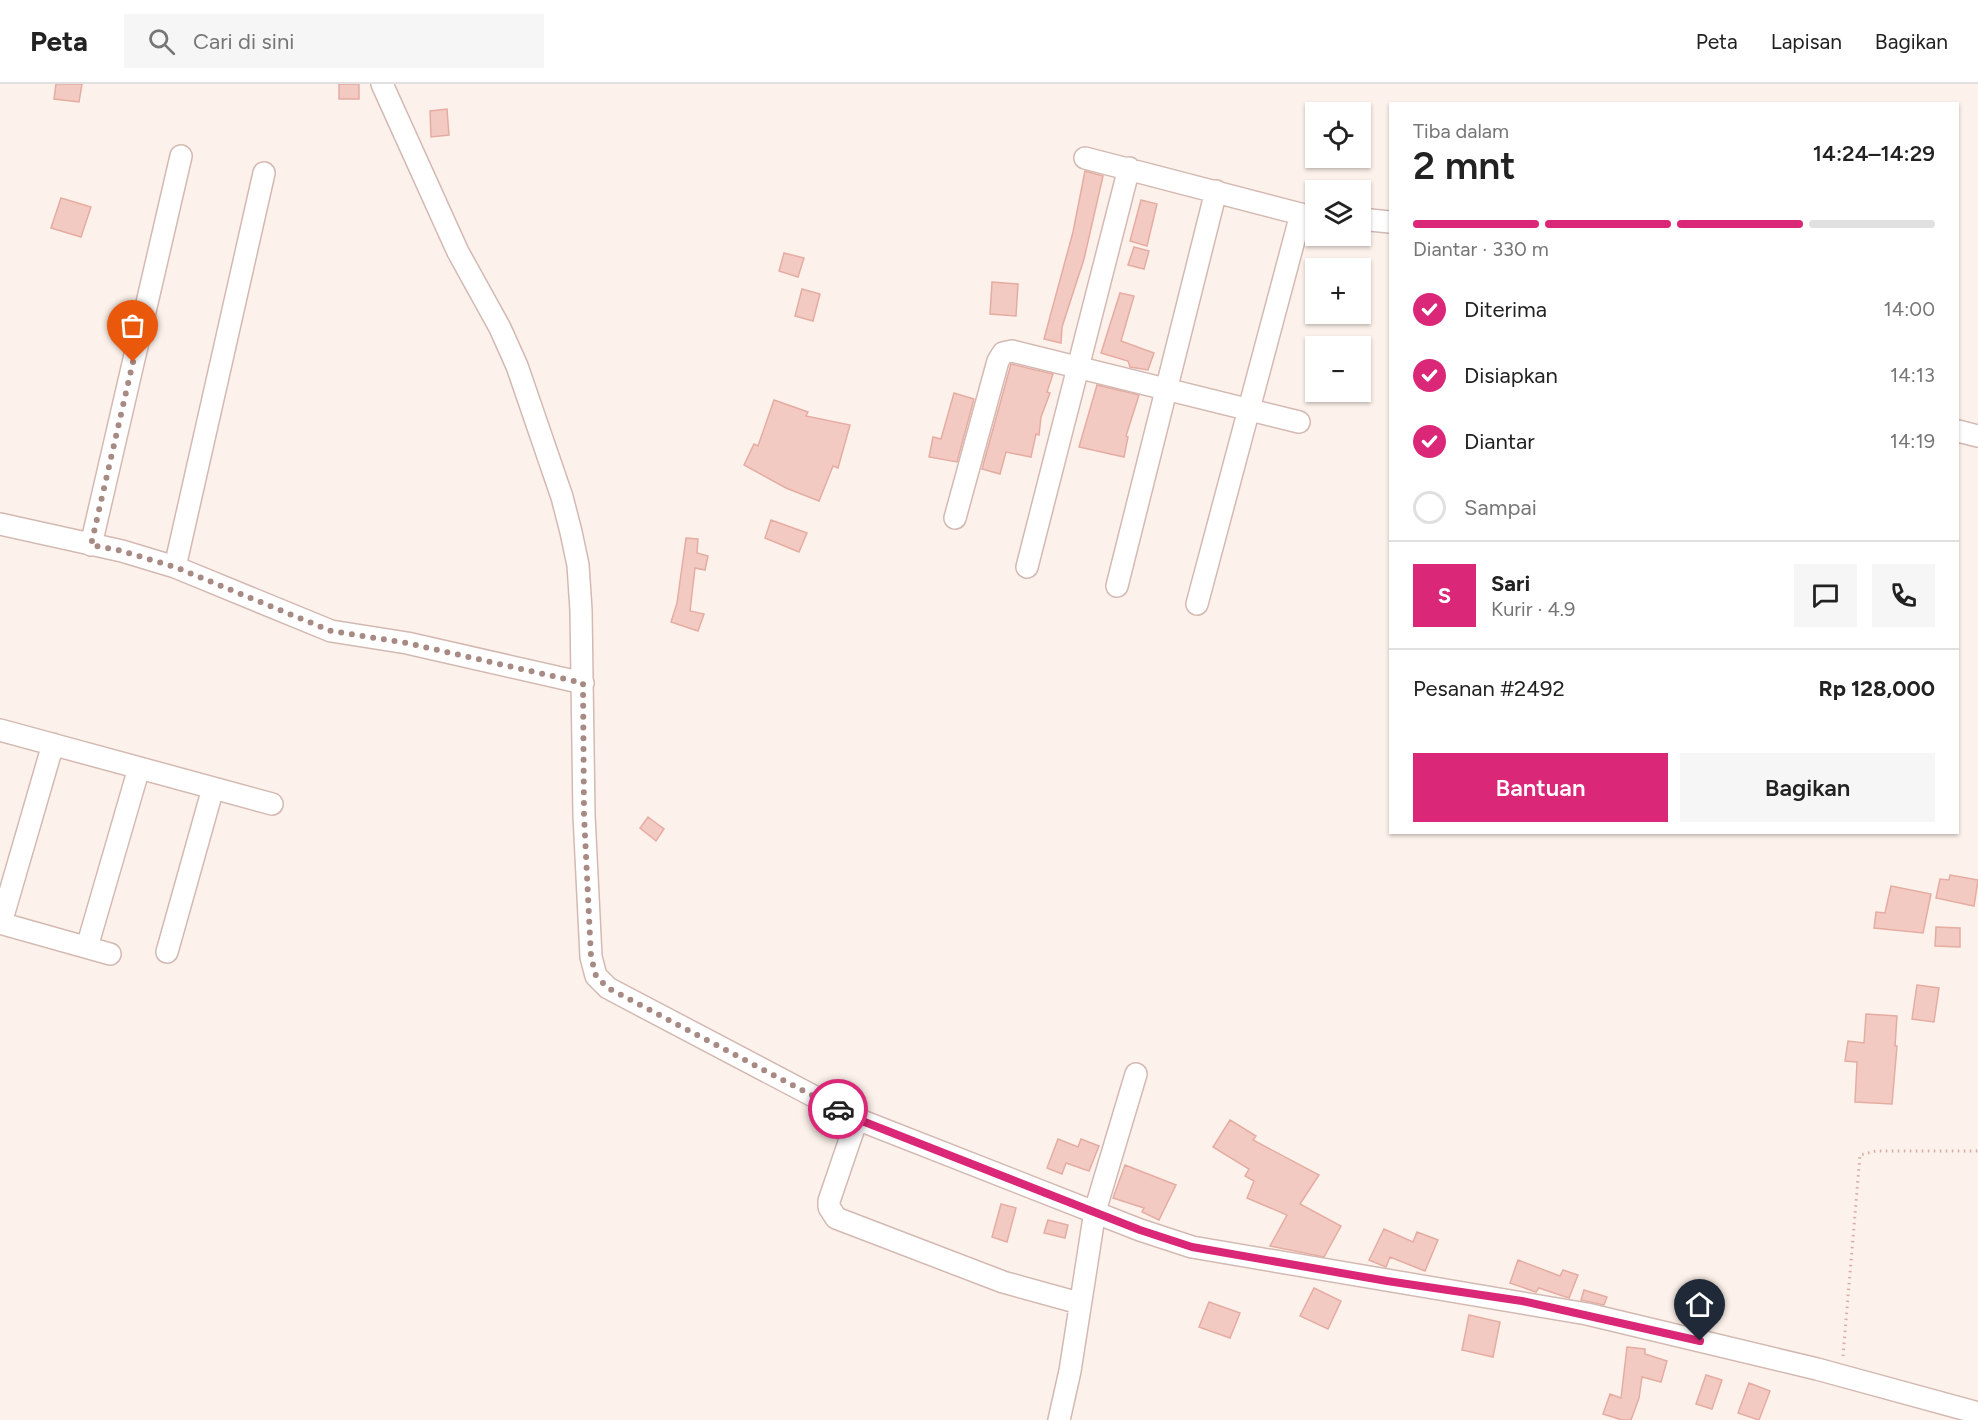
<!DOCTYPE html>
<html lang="id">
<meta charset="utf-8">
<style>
:root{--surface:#fff;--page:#f6f6f6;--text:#222;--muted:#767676;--line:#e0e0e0;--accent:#db2777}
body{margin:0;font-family:Figtree,sans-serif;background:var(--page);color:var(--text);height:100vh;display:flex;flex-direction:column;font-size:22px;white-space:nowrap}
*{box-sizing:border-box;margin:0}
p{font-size:20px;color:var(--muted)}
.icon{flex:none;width:33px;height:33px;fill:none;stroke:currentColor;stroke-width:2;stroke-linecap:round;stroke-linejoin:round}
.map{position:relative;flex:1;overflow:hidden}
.panel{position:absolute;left:1389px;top:18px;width:570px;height:732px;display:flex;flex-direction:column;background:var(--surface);border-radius:0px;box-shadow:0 2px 4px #0004}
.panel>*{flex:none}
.tools{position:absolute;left:1305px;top:18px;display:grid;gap:12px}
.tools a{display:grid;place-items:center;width:66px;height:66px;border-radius:0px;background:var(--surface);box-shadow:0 2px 4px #0004;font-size:30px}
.pin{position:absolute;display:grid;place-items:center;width:51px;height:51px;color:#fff;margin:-62px -26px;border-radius:50% 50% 50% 0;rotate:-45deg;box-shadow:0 0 6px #0007}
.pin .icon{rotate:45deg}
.courier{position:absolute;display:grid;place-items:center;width:60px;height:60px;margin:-30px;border:4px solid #db2777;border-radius:50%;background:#fff;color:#222;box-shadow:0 2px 8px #0007}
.head em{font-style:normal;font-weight:600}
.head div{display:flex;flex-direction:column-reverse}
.head{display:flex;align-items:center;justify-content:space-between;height:102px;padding:0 24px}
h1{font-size:39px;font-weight:600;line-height:45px}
.bar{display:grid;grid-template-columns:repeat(4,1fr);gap:9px 6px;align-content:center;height:72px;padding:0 24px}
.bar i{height:8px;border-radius:4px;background:var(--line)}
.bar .selected{background:var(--accent)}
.bar p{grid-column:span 4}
.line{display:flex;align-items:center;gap:15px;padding:0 24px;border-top:2px solid var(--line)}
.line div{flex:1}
.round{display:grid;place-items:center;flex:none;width:63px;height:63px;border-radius:0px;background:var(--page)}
ol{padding:0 24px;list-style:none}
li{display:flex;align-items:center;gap:18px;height:66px}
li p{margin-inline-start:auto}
li .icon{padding:6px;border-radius:50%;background:var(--accent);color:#fff;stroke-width:4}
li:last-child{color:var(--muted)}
li i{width:33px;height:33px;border:3px solid var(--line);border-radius:50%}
.action{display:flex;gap:12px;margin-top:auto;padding:12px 24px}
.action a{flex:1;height:69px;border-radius:0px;background:var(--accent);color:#fff;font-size:24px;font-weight:600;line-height:69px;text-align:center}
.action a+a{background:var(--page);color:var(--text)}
header{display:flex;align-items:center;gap:36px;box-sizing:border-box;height:84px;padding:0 30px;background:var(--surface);border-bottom:2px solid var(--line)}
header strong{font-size:28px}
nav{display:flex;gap:33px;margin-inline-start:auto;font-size:21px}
.search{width:420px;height:54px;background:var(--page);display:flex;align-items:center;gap:15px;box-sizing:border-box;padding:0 21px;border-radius:0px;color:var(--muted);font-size:22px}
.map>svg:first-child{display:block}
</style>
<header>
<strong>Peta</strong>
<div class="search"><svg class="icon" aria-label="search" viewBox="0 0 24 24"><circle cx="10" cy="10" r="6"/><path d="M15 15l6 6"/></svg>Cari di sini</div>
<nav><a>Peta</a><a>Lapisan</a><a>Bagikan</a></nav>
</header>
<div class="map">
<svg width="1978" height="1336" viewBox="0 0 1978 1336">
<rect width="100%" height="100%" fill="#fdf2eb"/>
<path fill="#f3cac2" stroke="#e5aca2" stroke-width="1.5" d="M56 0H82L79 18 54 15Z
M339 0H359V15H339Z
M447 25 449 51 431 53 430 27Z
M1085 87 1103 92 1084 175 1062 243 1061 259 1044 255 1073 148Z
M61 114 91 123 81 153 51 144Z
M1141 116 1157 120 1147 162 1130 157Z
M1134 163 1149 167 1144 185 1128 181Z
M784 169 804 174 798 193 779 187Z
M992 198 1018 200 1016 232 990 230Z
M802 205 820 210 813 237 795 232Z
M1120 209 1134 212 1121 257 1154 269 1148 286 1130 283 1128 277 1101 269Z
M1011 280 1053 290 1047 308 1050 309 1041 333 1039 351 1036 350 1031 373 1006 368 1000 390 982 385Z
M1097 301 1139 311 1126 352 1128 353 1124 373 1079 363Z
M954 309 974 315 957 378 929 373 933 353 941 355Z
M774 316 808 328 806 332 850 341 838 384 833 382 819 417 786 404 744 381 754 360 758 362Z
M771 436 807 449 799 468 765 454Z
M686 454 698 455 697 469 708 472 705 486 695 484 690 527 704 530 698 547 671 538 677 519Z
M648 733 664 745 656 757 640 744Z
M1950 791 1978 796 1974 822 1936 814 1940 795 1949 796Z
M1891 802 1931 810 1923 849 1874 844 1876 828 1885 829Z
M1936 843 1960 844V863L1935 862Z
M1917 901 1939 904 1934 938 1912 935Z
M1866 930 1897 932 1895 962H1897L1892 1020 1855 1018 1857 978 1845 977 1848 957 1864 959Z
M1230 1036 1256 1052 1253 1056 1319 1091 1300 1120 1341 1142 1324 1173 1270 1162 1287 1131 1247 1114 1254 1097 1245 1092 1249 1085 1213 1063Z
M1058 1055 1078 1063 1081 1055 1099 1062 1089 1087 1066 1079 1062 1090 1047 1084Z
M1125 1081 1176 1101 1159 1136 1142 1128 1144 1124 1113 1114Z
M1001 1120 1016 1124 1007 1158 992 1153Z
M1048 1136 1068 1141 1065 1154 1044 1149Z
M1384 1145 1413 1158 1417 1148 1438 1156 1425 1187 1390 1173 1386 1183 1369 1176Z
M1518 1176 1560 1192 1563 1186 1578 1191 1569 1214 1539 1204 1536 1208 1510 1199Z
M1314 1204 1341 1217 1328 1245 1300 1232Z
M1584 1206 1607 1213 1604 1221 1581 1216Z
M1209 1218 1240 1229 1230 1254 1199 1243Z
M1469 1231 1500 1238 1493 1273 1462 1266Z
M1627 1263 1645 1265V1270L1667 1277 1661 1298 1642 1293 1639 1314 1631 1336H1622L1603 1330 1610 1310 1621 1314Z
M1706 1291 1722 1296 1712 1325 1696 1320Z
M1749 1299 1770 1307 1759 1336 1738 1329Z"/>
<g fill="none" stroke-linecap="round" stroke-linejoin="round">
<defs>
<path id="minor" d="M382 0 458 168 500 244 517 282 562 413 571 448 578 481 581 526 584 731 591 873 596 892 608 904 857 1035 1140 1146 1192 1163 1587 1230 1817 1285 1978 1329
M1085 74 1316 134
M1360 135 1390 138
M1958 347 1978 352
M955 434 998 277 1003 269 1012 267 1299 338
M0 440 122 467 175 483 331 547 407 559 583 599
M91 461 181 72
M175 483 264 89
M1027 483 1129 84
M1117 502 1216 107
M1197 520 1301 130
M0 646 272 720
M0 839 110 870
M1 839 53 660
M87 863 139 684
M167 868 213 704
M857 1035 829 1117V1123L836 1134 1003 1198 1079 1219
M1059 1336 1070 1287 1095 1127 1136 990"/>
</defs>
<use href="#minor" stroke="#d3b9b2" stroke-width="24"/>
<path stroke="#d8aca4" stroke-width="3" stroke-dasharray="1.5 4.5" stroke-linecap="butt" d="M1843 1272 1860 1071 1876 1067H1978"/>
<use href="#minor" stroke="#fff" stroke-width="21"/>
</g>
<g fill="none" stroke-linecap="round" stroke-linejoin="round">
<path stroke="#a78a84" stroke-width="6" stroke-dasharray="0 10.8" d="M133 278 91 461 122 467 175 483 331 547 407 559 583 599 584 731 591 873 596 892 608 904 838 1025"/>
<path stroke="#db2777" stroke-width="8" d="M838 1025 857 1035 1140 1146 1192 1163 1387 1197 1522 1217 1700 1257"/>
</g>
</svg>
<div class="tools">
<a><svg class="icon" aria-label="locate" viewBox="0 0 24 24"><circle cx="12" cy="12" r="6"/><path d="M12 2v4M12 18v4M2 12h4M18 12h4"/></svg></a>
<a><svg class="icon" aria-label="layers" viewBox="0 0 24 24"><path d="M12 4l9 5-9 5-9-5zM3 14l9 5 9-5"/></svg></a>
<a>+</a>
<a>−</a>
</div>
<div class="pin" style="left:133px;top:278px;background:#ea580c"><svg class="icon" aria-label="bag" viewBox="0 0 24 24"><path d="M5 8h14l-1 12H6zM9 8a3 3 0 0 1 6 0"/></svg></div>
<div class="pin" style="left:1700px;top:1257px;background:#1f2937"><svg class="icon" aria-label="home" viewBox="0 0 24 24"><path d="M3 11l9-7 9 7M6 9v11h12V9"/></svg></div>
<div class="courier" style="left:838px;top:1025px"><svg class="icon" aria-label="car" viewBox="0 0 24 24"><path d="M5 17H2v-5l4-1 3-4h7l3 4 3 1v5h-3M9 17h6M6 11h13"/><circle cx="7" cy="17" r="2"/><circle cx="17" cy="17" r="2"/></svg></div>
<section class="panel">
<div class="head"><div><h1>2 mnt</h1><p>Tiba dalam</p></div><em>14:24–14:29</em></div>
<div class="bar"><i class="selected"></i><i class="selected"></i><i class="selected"></i><i></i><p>Diantar · 330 m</p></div>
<ol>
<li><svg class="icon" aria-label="check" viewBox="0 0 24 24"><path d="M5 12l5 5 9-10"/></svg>Diterima<p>14:00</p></li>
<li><svg class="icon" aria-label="check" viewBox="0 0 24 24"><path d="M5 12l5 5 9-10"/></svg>Disiapkan<p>14:13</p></li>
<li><svg class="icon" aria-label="check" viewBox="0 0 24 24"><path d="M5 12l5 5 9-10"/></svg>Diantar<p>14:19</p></li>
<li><i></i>Sampai</li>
</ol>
<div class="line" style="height:108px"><b class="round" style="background:var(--accent);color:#fff">S</b><div><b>Sari</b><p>Kurir · 4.9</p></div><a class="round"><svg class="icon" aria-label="chat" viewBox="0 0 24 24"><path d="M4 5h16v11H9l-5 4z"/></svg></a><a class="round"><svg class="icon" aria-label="phone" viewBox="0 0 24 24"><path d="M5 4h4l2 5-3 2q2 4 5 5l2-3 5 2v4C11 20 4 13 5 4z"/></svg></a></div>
<div class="line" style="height:78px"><div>Pesanan #2492</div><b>Rp 128,000</b></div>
<div class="action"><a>Bantuan</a><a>Bagikan</a></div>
</section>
</div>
